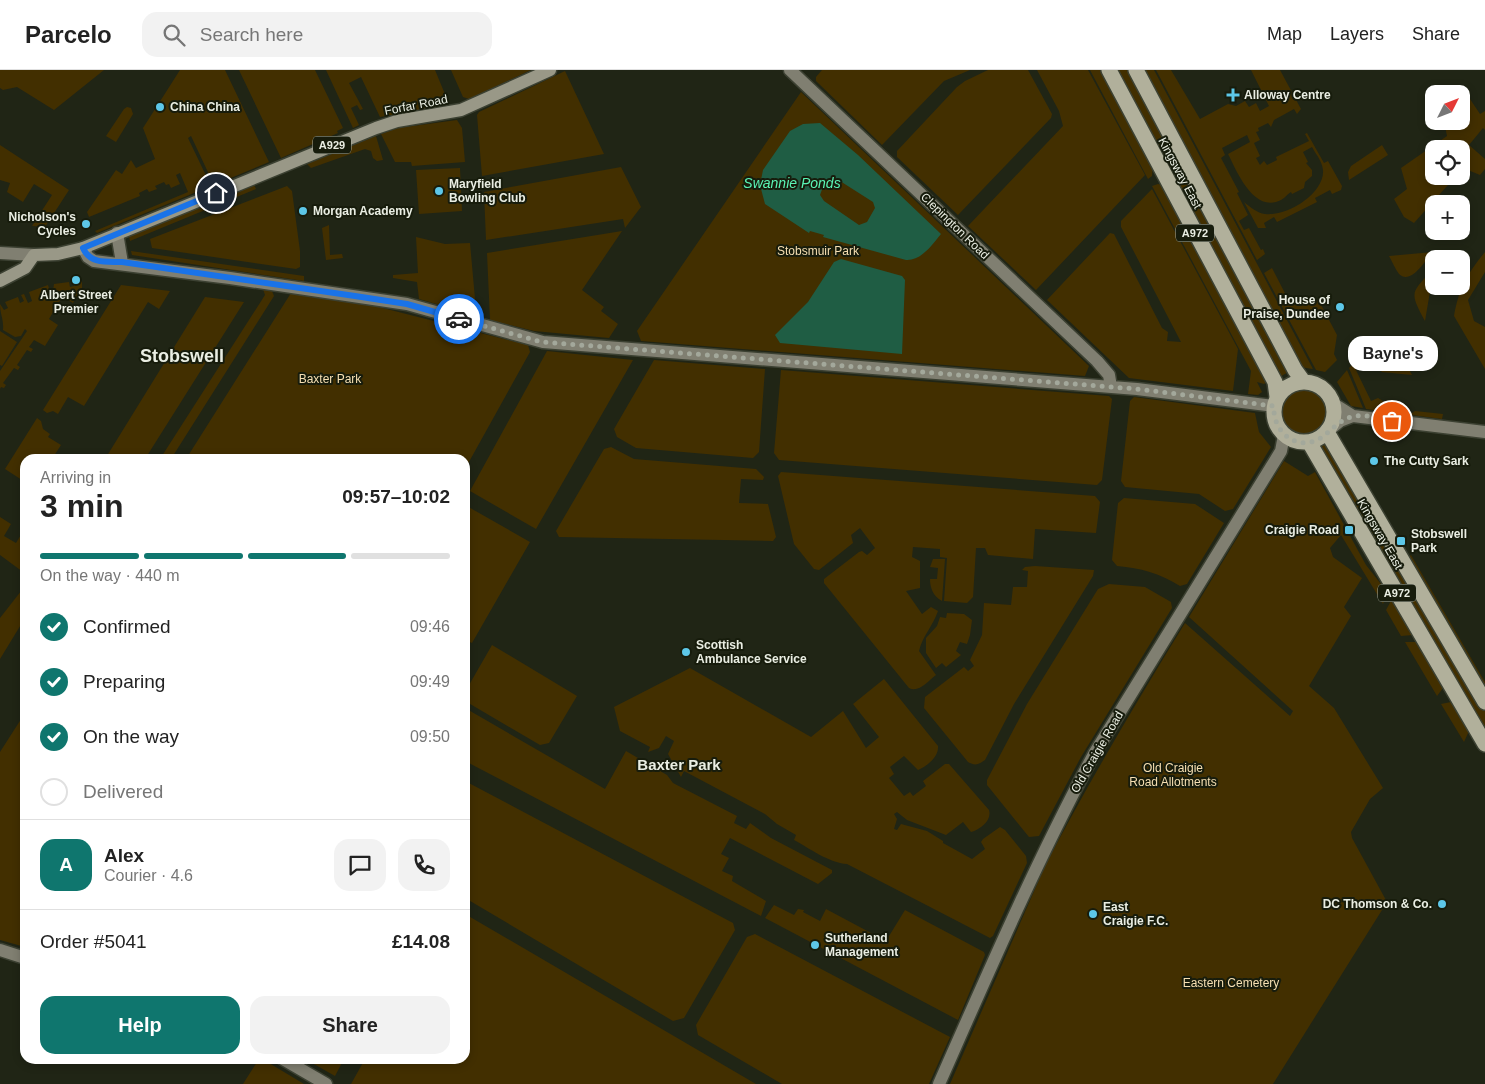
<!DOCTYPE html>
<meta charset="utf-8">
<style>
:root{--surface:#fff;--page:#f2f2f2;--text:#222;--muted:#767676;--line:#e0e0e0;--accent:#0f766e}
body{margin:0;font-family:Arial,sans-serif;background:var(--page);color:var(--text);height:100vh;display:flex;flex-direction:column;font-size:19px;white-space:nowrap}
*{box-sizing:border-box;margin:0}
p{font-size:16px;color:var(--muted)}
.icon{flex:none;width:28px;height:28px;fill:none;stroke:currentColor;stroke-width:2;stroke-linecap:round;stroke-linejoin:round}
.map{position:relative;flex:1;overflow:hidden}
.side{position:absolute;left:20px;top:384px;width:450px;height:610px;display:flex;flex-direction:column;background:var(--surface);border-radius:15px;box-shadow:0 2px 8px #0003}
.side>*{flex:none}
.needle{width:32px;rotate:48deg}
.buttons{position:absolute;left:1425px;top:15px;display:grid;gap:10px}
.buttons a{display:grid;place-items:center;width:45px;height:45px;border-radius:10px;background:var(--surface);box-shadow:0 2px 8px #0003;font-size:25px}
.pin{position:absolute;display:grid;place-items:center;width:42px;height:42px;color:#fff;margin:-21px;border:2px solid #fff;border-radius:50%;box-shadow:0 1px 5px #0007}
.courier{position:absolute;display:grid;place-items:center;width:50px;height:50px;margin:-25px;border:4px solid #1a73e8;border-radius:50%;background:#fff;color:#222;box-shadow:0 1px 6px #0007}
.bubble{position:absolute;height:35px;border-radius:15px;background:var(--surface);box-shadow:0 2px 8px #0003;font-size:16px;font-weight:600;line-height:35px;text-align:center}
.summary em{font-style:normal;font-weight:600}
.summary div{display:flex;flex-direction:column-reverse}
.summary{display:flex;align-items:center;justify-content:space-between;height:85px;padding:0 20px}
h1{font-size:32px;font-weight:600;line-height:38px}
.bar{display:grid;grid-template-columns:repeat(4,1fr);gap:8px 5px;align-content:center;height:60px;padding:0 20px}
.bar i{height:6px;border-radius:4px;background:var(--line)}
.bar .current{background:var(--accent)}
.bar p{grid-column:span 4}
.line{display:flex;align-items:center;gap:12px;padding:0 20px;border-top:1px solid var(--line)}
.line div{flex:1}
.round{display:grid;place-items:center;flex:none;width:52px;height:52px;border-radius:15px;background:var(--page)}
ol{padding:0 20px;list-style:none}
li{display:flex;align-items:center;gap:15px;height:55px}
li p{margin-inline-start:auto}
li .icon{padding:5px;border-radius:50%;background:var(--accent);color:#fff;stroke-width:4}
li:last-child{color:var(--muted)}
li i{width:28px;height:28px;border:2px solid var(--line);border-radius:50%}
.button{display:flex;gap:10px;margin-top:auto;padding:10px 20px}
.button a{flex:1;height:58px;border-radius:15px;background:var(--accent);color:#fff;font-size:20px;font-weight:600;line-height:58px;text-align:center}
.button a+a{background:var(--page);color:var(--text)}
header{display:flex;align-items:center;gap:30px;box-sizing:border-box;height:70px;padding:0 25px;background:var(--surface);border-bottom:1px solid var(--line)}
header strong{font-size:24px}
nav{display:flex;gap:28px;margin-inline-start:auto;font-size:18px}
.search{width:350px;height:45px;background:var(--page);display:flex;align-items:center;gap:12px;box-sizing:border-box;padding:0 18px;border-radius:15px;color:var(--muted);font-size:19px}
.map>svg:first-child{display:block}
</style>
<header>
<strong>Parcelo</strong>
<div class="search"><svg class="icon" aria-label="search" viewBox="0 0 24 24"><circle cx="10" cy="10" r="6"/><path d="M15 15l6 6"/></svg>Search here</div>
<nav><a>Map</a><a>Layers</a><a>Share</a></nav>
</header>
<div class="map">
<svg width="1485" height="1014" viewBox="0 0 1485 1014">
<rect width="100%" height="100%" fill="#202515"/>
<path fill="#422f00" d="M0 0H104L54 40 17 17 3 20 0 18Z
M180 0H225L269 92 214 115 191 66 188 68 211 116 97 163 95 161 188 122 180 103 176 105 180 114 171 118 169 114 166 115 164 112 155 116 157 119 149 122 147 119 139 123 140 126 89 147 87 142 116 100 122 104 131 90 136 98 155 89 143 58Z
M239 0H315L343 58 337 61 338 63 281 88Z
M326 0H435L447 29 443 35 380 47 361 7 349 13 363 39 360 40 357 35 351 38 359 55 353 58Z
M451 0H531L469 29 463 27Z
M822 0H970L944 11 882 75 816 11V7Z
M988 0H1028L1052 44 1051 48 958 145 897 87V81L957 17 965 11Z
M1037 0H1088L1145 105 1036 220 968 156 1063 56 1059 41Z
M1090 0H1102L1153 94 1152 106 1148 109Z
M1117 0H1129L1290 301 1278 308Z
M1140 0H1154L1313 299 1300 297Z
M1156 0H1171L1200 49 1228 34 1236 36 1245 31 1249 37 1256 33 1260 41 1269 36 1251 0H1280L1301 39 1297 44 1294 39 1274 50 1271 57 1268 53 1258 58 1259 61 1256 62 1260 70 1254 73 1260 86 1256 88 1260 95 1264 91 1267 95 1277 90 1276 87 1309 71 1305 64 1307 63 1324 93 1328 91 1342 116 1341 120 1332 124 1330 120 1315 128 1317 132 1277 152 1274 147 1264 153 1266 158H1258L1244 132C1250 137 1257 143 1265 144 1287 147 1325 123 1323 100 1322 91 1317 86 1312 77L1303 82 1308 92 1306 93 1312 100V106L1305 112 1304 118 1292 124 1291 122C1286 125 1284 130 1276 132 1251 139 1235 97 1228 84L1250 72 1247 65 1222 78 1225 85 1221 88 1239 122 1237 123 1248 145 1239 151 1244 160 1249 158 1261 180 1263 179 1265 184 1257 190Z
M565 1 604 84 482 106 477 45 479 42Z
M801 22 1089 296 1085 306 641 271 637 261Z
M1468 26 1480 44 1485 41V60L1483 58 1469 75 1485 89V99L1480 105 1463 98 1461 100V79H1434V106H1456L1414 153 1404 147 1394 129 1407 119 1401 98 1447 66 1444 51H1461V31Z
M127 37 131 38 133 44 116 72 106 66 124 39Z
M457 50 462 58 465 92 412 96 411 92H395L381 64 398 58Z
M376 66 383 90 377 91 373 88 371 81 365 79 311 98 307 94Z
M0 75 69 120 45 157 32 156 52 125 34 114 23 132 7 122 10 113 0 110Z
M1382 75 1388 85 1349 110 1348 102 1351 96Z
M621 97 641 137 625 158 623 149 486 170 484 122Z
M460 98 462 141 419 144 416 100Z
M1158 114 1162 115 1268 311 1264 314 1257 312 1262 322 1258 325 1248 324 1251 301 1152 116Z
M254 115 256 119 130 171 129 166Z
M287 116 292 121 300 181V197L296 199 152 178 150 169Z
M1152 119 1238 279 1233 321 1129 308 1047 230 1110 163 1114 164 1162 258 1168 262 1167 271 1181 272 1121 157V151Z
M329 155 330 185 342 184 343 188 326 190 322 158Z
M622 161 582 220 604 237 601 241 618 254 609 268 534 261 490 250 487 183Z
M416 167 445 174 470 173 476 240 471 244 419 229 417 212 393 208V205L418 203Z
M131 181 304 206V211L132 185Z
M1433 182C1426 189 1411 216 1399 204 1395 199 1392 191 1389 186Z
M1485 182V202L1468 230 1474 251 1485 257V299L1454 246C1459 218 1467 204 1485 182Z
M1272 198 1289 231 1296 233 1307 228 1319 231 1337 265 1334 284 1337 290 1325 302 1316 300 1264 203Z
M1434 198 1425 251C1408 220 1412 223 1434 198Z
M82 211V218L73 233 62 227 49 249 58 255 45 276 34 270 29 277 33 279 31 282 27 280 17 295 20 297 18 300 14 298 3 313 6 315 4 318 1 317 0 319V301L27 261 25 259 21 266 15 267 3 260C4 250 0 244 0 234L4 240 8 238 5 232 18 227 20 233 24 231 21 225 24 224 28 233 32 231 29 222 48 215 50 222 53 221 54 214 69 212 70 217 74 216V212Z
M121 215 170 221 159 239 148 232 84 336 68 327 58 344 53 341 47 343 43 340Z
M263 219 272 221 274 226 171 389H160L265 225Z
M291 223 375 236 528 275 530 282 465 399V389H186Z
M205 227 244 232 145 389H105Z
M0 261 17 272 2 296 0 295Z
M547 281 633 290 536 459 470 421Z
M1400 281 1412 305 1381 302Z
M654 290 765 299 759 382 753 388 636 378 617 367 614 359Z
M1353 294 1371 331 1378 328 1383 331 1386 337 1399 339 1402 342 1412 343 1415 341 1443 344 1442 349 1366 339 1349 298Z
M781 300 1109 326 1112 329 1102 410 1097 415 779 390 774 383Z
M1347 300 1363 338 1351 336 1337 312Z
M1280 342a24 24 0 1 1 48 0a24 24 0 1 1-48 0Z
M1134 327 1255 343 1259 362 1271 377 1233 439 1225 441 1199 424 1125 417 1121 411 1130 331Z
M37 348 41 351 43 359 50 364 48 367 61 375 52 389H25V412L5 399Z
M1327 371 1485 641V665L1316 377Z
M611 377 634 389 756 399 764 407 763 410 741 409 739 433 768 434 776 467 773 471 559 467 556 461 604 379Z
M1284 391 1308 406 1315 402 1366 495 1388 523 1383 534 1341 465 1330 478 1333 487 1362 508 1344 537 1351 546 1309 616 1334 638 1383 718 1370 729 1351 762 1352 768 1387 832 1273 1014H950L1045 796C1088 713 1136 633 1185 553L1290 646 1293 641 1189 547Z
M781 402 1095 426 1100 432 1096 463 1035 459 1033 489 988 485 985 478H976L973 527 967 533 944 531 947 488 940 487V479L913 477 912 487 920 491V518L906 521 922 544 931 537 938 541C933 556 923 565 919 581L936 605C928 611 919 623 909 618L824 513V509L859 482 862 481 867 485 875 478 860 458 851 465 853 473 819 500 814 499 794 474 778 406Z
M1124 428 1195 434 1224 453 1187 514 1180 516C1159 503 1141 498 1117 496L1112 490 1118 433Z
M465 435 530 472 472 573 465 570Z
M0 447 11 454 4 466 16 473 25 458V548L0 589V548L25 516 23 502 0 485Z
M1411 485 1485 612V623L1408 487Z
M933 489H945L942 531C933 526 930 518 930 509H937L938 498 930 497Z
M1035 496 1094 500 1093 506 1014 634 985 690C978 695 975 696 968 692L924 638 925 627 964 597 968 601 974 596 970 590 982 565 984 533 1011 535 1013 517H1027L1028 501 1022 500 1025 497Z
M1109 514 1145 517 1171 532 1172 538 1081 687 1039 766 1029 767 987 715V710L1027 634 1098 519Z
M1392 529 1413 565 1401 566 1386 540Z
M947 543 964 544 972 550 970 565 967 574 960 572 956 581 961 585 946 597 942 593 936 598 926 583V568L937 556 940 547 946 548Z
M1405 572H1417L1443 618 1437 626Z
M492 575 577 626 549 673 540 675 465 631V622Z
M690 598 811 667 843 641 866 678 879 667 853 634 884 609 938 676C939 687 927 696 918 700L904 686 890 697 894 704 889 708 904 726 910 722 913 726 926 716 923 711 945 694H949L989 740C992 750 981 759 971 762L963 752 946 765 907 750 897 742 894 744 897 749 894 759 897 760 901 754 927 761 943 771V773L972 789 985 779 981 772 983 769 1000 757 1005 760 1026 786 1027 793 993 866 990 868 847 794C829 793 809 778 794 770L796 765 777 754 765 744 684 701 681 707 668 684 674 671 666 666 659 678 648 682 650 677 620 661 614 637Z
M1451 632 1469 661 1464 672 1441 634Z
M465 638 605 719 626 681 667 705 673 713 737 746 734 753 746 759 750 753 771 768 832 800V803L818 814 730 768 721 784 729 788 722 801 733 806 732 811 766 831 761 846 465 691Z
M25 643V877L0 870V682Z
M465 711 733 853 735 860 684 948 673 951 465 828Z
M774 835 794 845 798 839 804 840 803 842 820 851 826 839 886 871 905 840 984 882 985 885 958 950 765 848Z
M465 844 756 1014H351L365 989H465Z
M755 864 950 967 929 1014H782L698 965 696 955 747 867Z
M305 989H344L335 1006Z
M264 990 304 1014H243L257 992Z"/>
<path fill="#1f5d44" fill-rule="evenodd" d="M820 53 858 85 941 164C932 175 921 191 906 190L823 167 824 165 810 161 809 163 765 134 760 115 763 100 790 61 803 54ZM831 110 840 111 873 132 875 138 867 152 859 155 824 131 820 125 824 114Z
M841 189 902 206 905 210 902 284 780 273 775 265 808 232 834 192Z"/>
<g fill="none" stroke-linecap="round" stroke-linejoin="round">
<defs>
<path id="secondary" d="M790 0 1097 291 1109 305 1111 317
M117 163 122 193
M83 178 88 187 94 191 230 208 407 234 543 272 1137 319 1274 336
M0 183 34 185
M1334 334 1353 346 1485 362
M1329 360 1340 351 1353 346
M0 880 25 888
M283 989 326 1014
M939 1014C988 903 1036 792 1094 684L1281 381 1284 365"/>
<path id="primary" d="M0 211 25 198 34 185 58 184 83 178 376 58 397 51 461 40 550 0"/>
<path id="highway" d="M1109 0 1275 312 1277 327
M1136 0 1295 300 1303 311
M1274 342a30 30 0 1 1 60 0a30 30 0 1 1-60 0Z
M1327 362 1485 632
M1309 372 1485 674"/>
</defs>
<use href="#secondary" stroke="#3c4132" stroke-width="15"/>
<use href="#primary" stroke="#3c4132" stroke-width="15"/>
<use href="#highway" stroke="#3c4132" stroke-width="18"/>
<use href="#secondary" stroke="#807f71" stroke-width="12"/>
<use href="#primary" stroke="#999887" stroke-width="12"/>
<use href="#highway" stroke="#b1b09b" stroke-width="15"/>
</g>
<g fill="none" stroke-linecap="round" stroke-linejoin="round">
<path stroke="#a3a89b" stroke-width="5" stroke-dasharray="0 9" d="M459 249 542 272 1137 319 1274 336C1272 360 1295 382 1319 369 1331 362 1337 351 1351 347 1362 343 1381 349 1392 351"/>
<path stroke="#1a73e8" stroke-width="6" d="M216 123 83 178C90 194 106 192 122 192L355 226 407 234 459 249"/>
</g>
<g fill="#5dc7e8" stroke="#171c0c" stroke-width="2">
<path d="M1230.5 17.5h5v5h5v5h-5v5h-5v-5h-5v-5h5z"/>
<circle cx="160" cy="37" r="5"/>
<circle cx="439" cy="121" r="5"/>
<circle cx="303" cy="141" r="5"/>
<circle cx="86" cy="154" r="5"/>
<circle cx="76" cy="210" r="5"/>
<circle cx="1340" cy="237" r="5"/>
<circle cx="1374" cy="391" r="5"/>
<rect x="1344" y="455" width="10" height="10" rx="2.5"/>
<rect x="1396" y="466" width="10" height="10" rx="2.5"/>
<circle cx="686" cy="582" r="5"/>
<circle cx="1442" cy="834" r="5"/>
<circle cx="1093" cy="844" r="5"/>
<circle cx="815" cy="875" r="5"/>
</g>
<g text-anchor="middle" dominant-baseline="central" stroke-width="4" stroke-linejoin="round" paint-order="stroke">
<g fill="#171c0c" stroke="#abafa2" stroke-width="1">
<rect x="313" y="66.5" width="38" height="17" rx="4"/>
<rect x="1176" y="154.5" width="38" height="17" rx="4"/>
<rect x="1378" y="514.5" width="38" height="17" rx="4"/>
</g>
<g font-size="11" font-weight="bold" fill="#eaeee3">
<text x="332" y="75">A929</text>
<text x="1195" y="163">A972</text>
<text x="1397" y="523">A972</text>
</g>
<g font-size="12" font-weight="bold" fill="#eaeee3" stroke="#171c0c" text-anchor="start">
<text x="1244" y="25">Alloway Centre</text>
<text x="170" y="37">China China</text>
<text x="449" y="114">Maryfield<tspan x="449" dy="14">Bowling Club</tspan></text>
<text x="313" y="141">Morgan Academy</text>
<text x="76" y="147" text-anchor="end">Nicholson's<tspan x="76" dy="14">Cycles</tspan></text>
<text x="76" y="225" text-anchor="middle">Albert Street<tspan x="76" dy="14">Premier</tspan></text>
<text x="1330" y="230" text-anchor="end">House of<tspan x="1330" dy="14">Praise, Dundee</tspan></text>
<text x="1384" y="391">The Cutty Sark</text>
<text x="1339" y="460" text-anchor="end">Craigie Road</text>
<text x="1411" y="464">Stobswell<tspan x="1411" dy="14">Park</tspan></text>
<text x="696" y="575">Scottish<tspan x="696" dy="14">Ambulance Service</tspan></text>
<text x="1432" y="834" text-anchor="end">DC Thomson &amp; Co.</text>
<text x="1103" y="837">East<tspan x="1103" dy="14">Craigie F.C.</tspan></text>
<text x="825" y="868">Sutherland<tspan x="825" dy="14">Management</tspan></text>
</g>
<g font-size="12" fill="#eaeee3" stroke="#171c0c">
<text transform="translate(416 35) rotate(-11)">Forfar Road</text>
<text transform="translate(1180 103) rotate(62)">Kingsway East</text>
<text transform="translate(955 156) rotate(44)">Clepington Road</text>
<text transform="translate(1380 464) rotate(60)">Kingsway East</text>
<text transform="translate(1097 682) rotate(-60)">Old Craigie Road</text>
</g>
<g font-size="12" fill="#f6dfb2" stroke="#171c0c">
<text x="818" y="181">Stobsmuir Park</text>
<text x="330" y="309">Baxter Park</text>
<text x="1173" y="698">Old Craigie<tspan x="1173" dy="14">Road Allotments</tspan></text>
<text x="1231" y="913">Eastern Cemetery</text>
</g>
<g font-size="14" font-style="italic" fill="#5af4b5" stroke="#171c0c">
<text x="792" y="113">Swannie Ponds</text>
</g>
<g font-size="15" font-weight="bold" fill="#eaeee3" stroke="#171c0c">
<text x="679" y="694">Baxter Park</text>
</g>
<g font-size="18" font-weight="bold" fill="#eaeee3" stroke="#171c0c">
<text x="182" y="286">Stobswell</text>
</g>
</g>
</svg>
<div class="buttons">
<a><svg class="needle" viewBox="-14 -14 28 28"><path d="M0-13l5 13h-10z" fill="#e53935"/><path d="M0 13l5-13h-10z" fill="#767676"/></svg></a>
<a><svg class="icon" aria-label="locate" viewBox="0 0 24 24"><circle cx="12" cy="12" r="6"/><path d="M12 2v4M12 18v4M2 12h4M18 12h4"/></svg></a>
<a>+</a>
<a>−</a>
</div>
<div class="pin" style="left:1392px;top:351px;background:#ea580c"><svg class="icon" aria-label="bag" viewBox="0 0 24 24"><path d="M5 8h14l-1 12H6zM9 8a3 3 0 0 1 6 0"/></svg></div>
<div class="pin" style="left:216px;top:123px;background:#1f2937"><svg class="icon" aria-label="home" viewBox="0 0 24 24"><path d="M3 11l9-7 9 7M6 9v11h12V9"/></svg></div>
<div class="courier" style="left:459px;top:249px"><svg class="icon" aria-label="car" viewBox="0 0 24 24"><path d="M5 17H2v-5l4-1 3-4h7l3 4 3 1v5h-3M9 17h6M6 11h13"/><circle cx="7" cy="17" r="2"/><circle cx="17" cy="17" r="2"/></svg></div>
<div class="bubble" style="left:1348px;top:266px;width:90px">Bayne's</div>
<section class="side">
<div class="summary"><div><h1>3 min</h1><p>Arriving in</p></div><em>09:57–10:02</em></div>
<div class="bar"><i class="current"></i><i class="current"></i><i class="current"></i><i></i><p>On the way · 440 m</p></div>
<ol>
<li><svg class="icon" aria-label="check" viewBox="0 0 24 24"><path d="M5 12l5 5 9-10"/></svg>Confirmed<p>09:46</p></li>
<li><svg class="icon" aria-label="check" viewBox="0 0 24 24"><path d="M5 12l5 5 9-10"/></svg>Preparing<p>09:49</p></li>
<li><svg class="icon" aria-label="check" viewBox="0 0 24 24"><path d="M5 12l5 5 9-10"/></svg>On the way<p>09:50</p></li>
<li><i></i>Delivered</li>
</ol>
<div class="line" style="height:90px"><b class="round" style="background:var(--accent);color:#fff">A</b><div><b>Alex</b><p>Courier · 4.6</p></div><a class="round"><svg class="icon" aria-label="chat" viewBox="0 0 24 24"><path d="M4 5h16v11H9l-5 4z"/></svg></a><a class="round"><svg class="icon" aria-label="phone" viewBox="0 0 24 24"><path d="M5 4h4l2 5-3 2q2 4 5 5l2-3 5 2v4C11 20 4 13 5 4z"/></svg></a></div>
<div class="line" style="height:65px"><div>Order #5041</div><b>£14.08</b></div>
<div class="button"><a>Help</a><a>Share</a></div>
</section>
</div>
